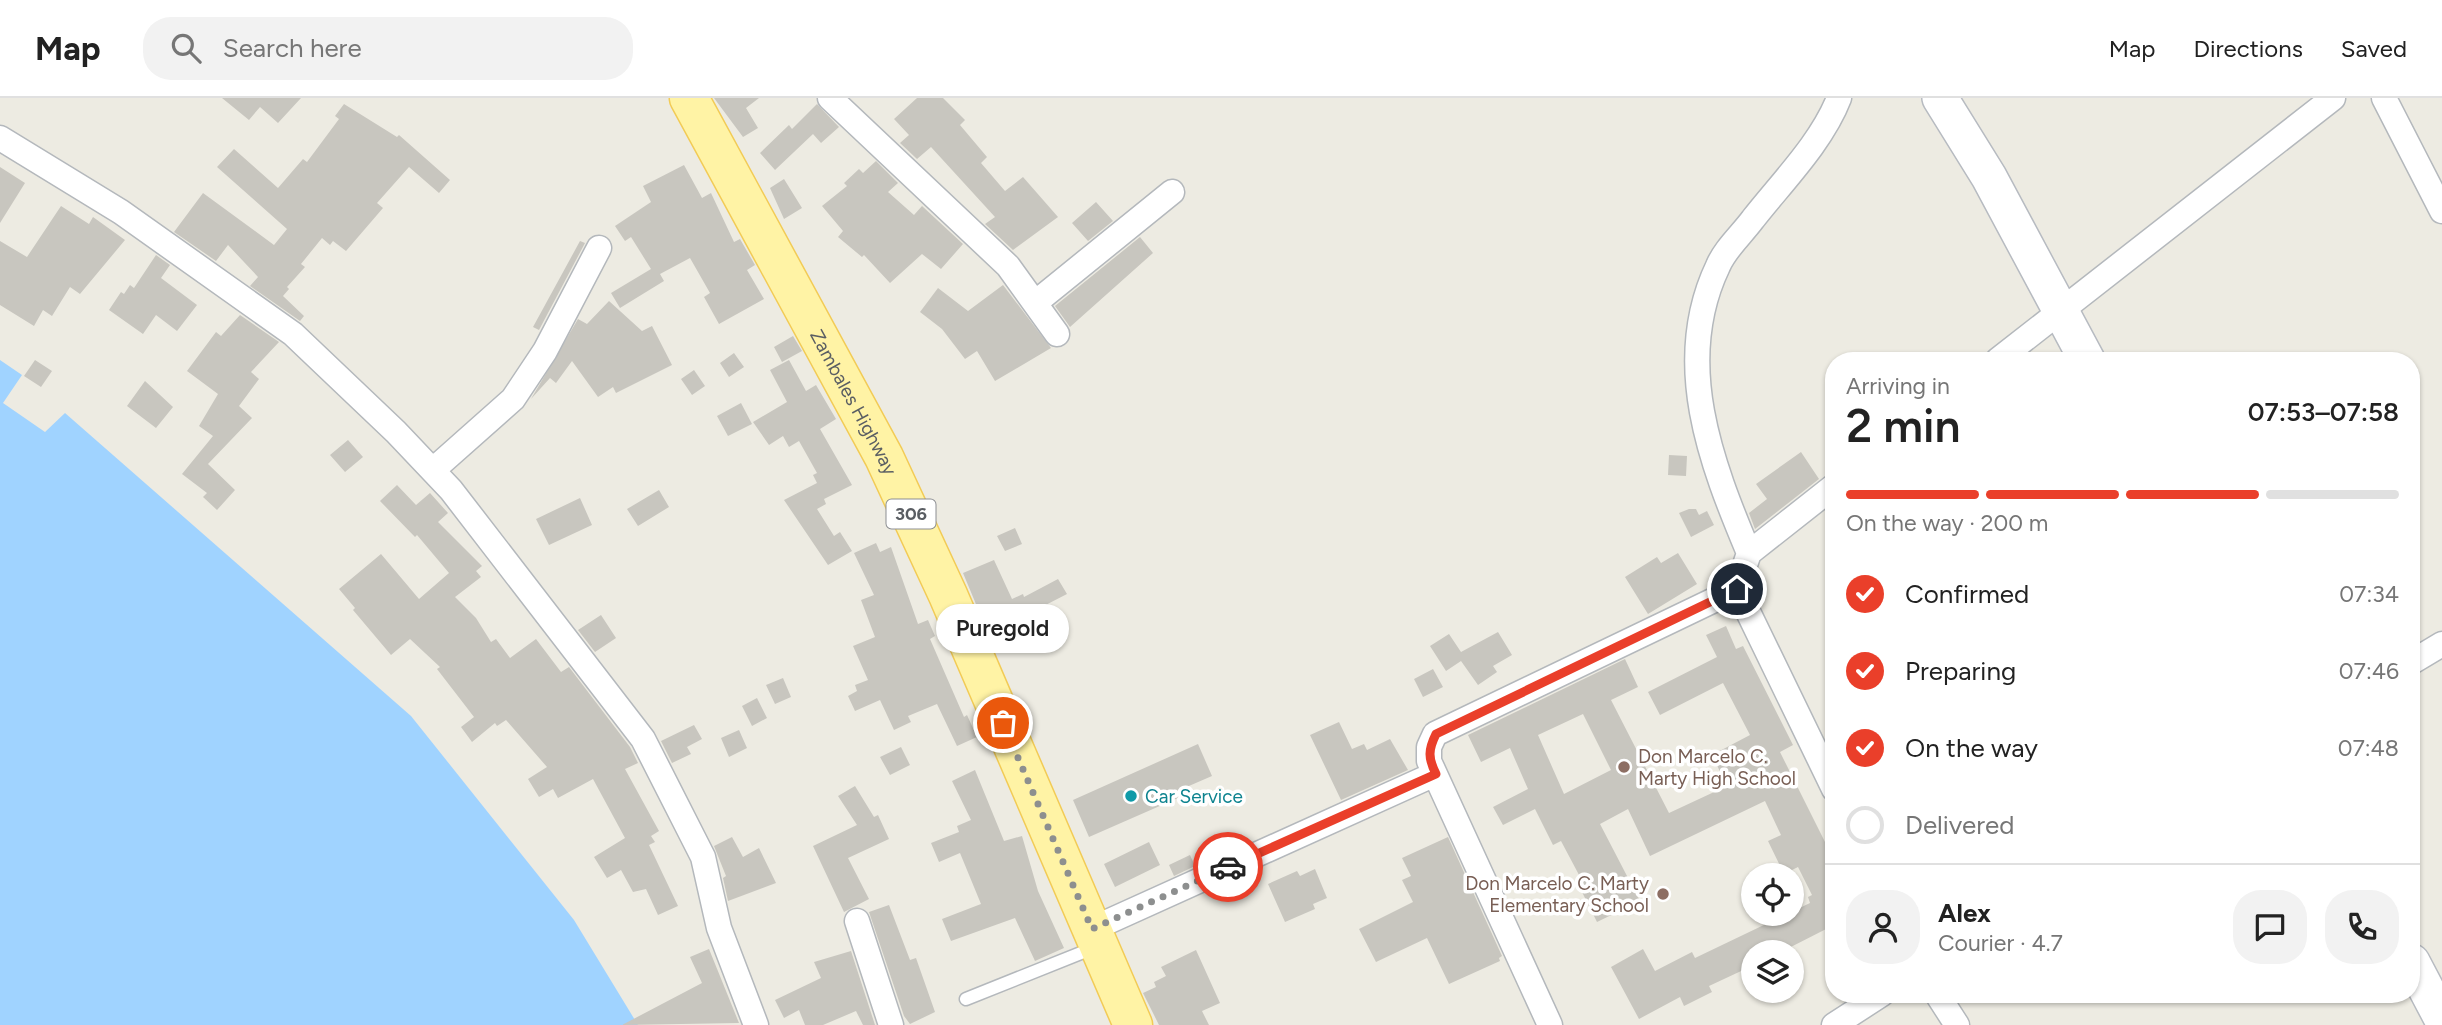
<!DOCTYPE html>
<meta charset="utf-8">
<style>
:root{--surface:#fff;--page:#f2f2f2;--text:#222;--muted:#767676;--line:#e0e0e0;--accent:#ea3f2a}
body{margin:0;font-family:Figtree,sans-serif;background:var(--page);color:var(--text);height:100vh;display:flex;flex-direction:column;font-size:26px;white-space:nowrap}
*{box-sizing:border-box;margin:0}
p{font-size:23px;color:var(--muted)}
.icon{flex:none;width:38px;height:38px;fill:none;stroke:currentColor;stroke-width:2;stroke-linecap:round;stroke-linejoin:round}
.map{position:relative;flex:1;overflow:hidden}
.details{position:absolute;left:1825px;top:254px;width:595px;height:651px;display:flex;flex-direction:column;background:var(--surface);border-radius:28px;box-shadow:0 2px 5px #0004}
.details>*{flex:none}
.buttons{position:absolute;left:1741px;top:765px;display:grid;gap:14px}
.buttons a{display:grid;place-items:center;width:63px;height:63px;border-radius:50%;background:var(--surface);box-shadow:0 2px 5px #0004;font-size:35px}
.pin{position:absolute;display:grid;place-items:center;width:60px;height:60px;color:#fff;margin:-30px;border:4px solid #fff;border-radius:50%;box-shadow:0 2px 7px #0007}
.courier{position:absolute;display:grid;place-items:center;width:70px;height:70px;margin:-35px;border:5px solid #ea3f2a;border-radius:50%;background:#fff;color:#222;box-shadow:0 2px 9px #0007}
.bubble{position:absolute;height:49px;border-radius:24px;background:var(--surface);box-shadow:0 2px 5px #0004;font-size:23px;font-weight:600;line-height:49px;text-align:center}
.summary em{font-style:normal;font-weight:600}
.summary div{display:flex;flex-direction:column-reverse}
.summary{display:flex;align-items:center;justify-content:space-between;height:119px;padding:0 21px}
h1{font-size:46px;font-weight:600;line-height:52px}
.bar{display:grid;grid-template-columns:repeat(4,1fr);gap:10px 7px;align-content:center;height:84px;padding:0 21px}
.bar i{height:9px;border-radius:5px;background:var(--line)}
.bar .current{background:var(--accent)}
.bar p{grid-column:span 4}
.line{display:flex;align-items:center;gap:18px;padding:0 21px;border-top:2px solid var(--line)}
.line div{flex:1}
.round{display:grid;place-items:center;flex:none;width:74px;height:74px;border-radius:28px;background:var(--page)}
ol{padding:0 21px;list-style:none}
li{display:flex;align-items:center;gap:21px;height:77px}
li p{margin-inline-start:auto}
li .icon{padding:7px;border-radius:50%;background:var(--accent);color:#fff;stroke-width:4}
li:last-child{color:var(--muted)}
li i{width:38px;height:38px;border:4px solid var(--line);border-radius:50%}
header{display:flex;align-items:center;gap:42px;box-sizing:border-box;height:98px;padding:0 35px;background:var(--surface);border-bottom:2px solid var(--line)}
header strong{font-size:33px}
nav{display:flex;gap:38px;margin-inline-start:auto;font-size:24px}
.search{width:490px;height:63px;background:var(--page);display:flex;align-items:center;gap:18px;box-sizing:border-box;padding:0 24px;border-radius:28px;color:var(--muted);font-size:26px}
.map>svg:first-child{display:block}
</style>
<header>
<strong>Map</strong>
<div class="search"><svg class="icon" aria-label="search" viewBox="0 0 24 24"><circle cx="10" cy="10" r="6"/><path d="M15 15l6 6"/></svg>Search here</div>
<nav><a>Map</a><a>Directions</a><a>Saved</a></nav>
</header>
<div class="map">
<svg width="2442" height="927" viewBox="0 0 2442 927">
<rect width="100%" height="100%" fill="#edebe2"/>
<path fill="#a0d3ff" d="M0 262 22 277 3 305 45 334 65 315 411 618 574 822 638 927H0Z"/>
<path fill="#c8c6bf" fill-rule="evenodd" d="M222 0H301L278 25 260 9 249 22Z
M714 0H759L746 10 758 30 743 39Z
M917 0H943L965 22 960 27 987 59 981 65 1005 93 1023 79 1058 119 1013 152 985 126 995 119 931 49 917 61 900 45 909 37 894 21Z
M344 6 397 39 399 37 450 82 439 95 409 69 377 105 383 110 346 153 333 143 330 147 322 140 301 166 305 169 287 189 289 191 283 198 304 218 300 223 250 188 258 179 228 147 216 163 174 134 203 95 274 147 287 131 217 69 234 51 278 90 303 61 307 64 339 21 335 18Z
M817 6 839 29 821 45 813 36 775 72 760 55 789 27 792 31Z
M876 63 898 85 888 94 914 117 922 108 963 146 941 171 922 156 890 185 864 157 862 159 838 139 843 133 822 108 847 88 844 85 859 71 863 75Z
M684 67 702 100 711 95 734 144 740 141 755 167 747 172 764 201 719 226 704 199 710 195 690 160 660 176 664 183 620 210 611 195 651 171 631 139 625 143 615 128 651 104 643 88Z
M0 69 25 85 0 125Z
M784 81 802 110 784 121 770 90Z
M1096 104 1113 123 1088 143 1072 125Z
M61 108 89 126 93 119 125 142 80 196 70 189 52 218 43 212 34 228 0 207V143L27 159Z
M1140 139 1153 155 1070 229 1055 208Z
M580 143 585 145 539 232 533 229Z
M156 157 170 167 161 180 197 207 177 233 156 217 143 236 109 212 121 194 124 196 130 187 134 190Z
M1003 187 1051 250 995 283 977 253 965 261 942 231 920 214 938 190 968 213Z
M609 203 642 233 652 228 672 267 616 295 613 289 598 299 572 263 556 285 550 280 531 301 578 221 587 226Z
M240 217 279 244 251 274 259 281 239 308 252 320 208 366 235 392 217 412 203 399 207 395 182 376 213 338 199 328 218 296 187 273 216 234 221 238Z
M793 238 802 253 782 264 774 249Z
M734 255 744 269 729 279 720 265Z
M35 262 52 273 41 289 24 278Z
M789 262 806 293 816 287 836 321 820 331 852 387 824 401 826 406 817 411 834 438 840 434 852 453 828 467 784 402 817 385 813 377 817 375 799 343 789 349 783 338 769 347 753 324 787 304 770 272Z
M694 272 705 288 692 297 681 281Z
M145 283 173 309 156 330 127 308Z
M741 305 752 326 728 338 717 318Z
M348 342 363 359 345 374 330 357Z
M1801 354 1819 381 1755 431 1749 415 1767 401 1756 386Z
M1669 357 1687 358 1686 378 1668 377Z
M397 387 416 407 430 395 448 415 438 424 482 468 476 473 481 479 455 499 476 520 491 544 496 541 510 560 536 541 561 574 569 569 630 649 638 665 625 671 659 733 651 738 655 744 649 747 678 808 658 817 646 791 633 794 621 772 607 780 594 759 625 740 593 681 558 700 553 691 539 699 528 681 547 669 506 622 497 628 495 625 472 644 461 629 474 619 437 571 440 569 410 541 391 557 353 512 355 510 339 491 381 456 419 501 449 475 417 437 415 439 380 403Z
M659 392 669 409 638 428 627 411Z
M580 400 592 427 549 447 536 421Z
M1689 411H1696L1699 417 1707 413 1714 427 1691 439 1679 415Z
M1015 430 1022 446 1005 453 997 438Z
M876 445 880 454 891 449 918 526 928 522 935 538 930 541 964 619 967 617 977 639 957 648 937 606 908 618 911 624 894 632 880 602 855 613 848 598 857 593 855 587 868 582 853 548 875 539 861 502 874 497 854 455Z
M1678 455 1697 486 1648 516 1625 479 1657 459 1661 465Z
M994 462 1012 501 1023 496 1024 499 1058 481 1067 496 1032 514 1037 527 1028 531 1030 536 998 551 996 546 993 547 963 475Z
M601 517 616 540 595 554 578 532Z
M1726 528 1736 551 1743 548 1793 647 1780 654 1834 762V827L1781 854H1754V867L1709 888 1712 894 1684 908 1680 899 1639 921 1611 869 1643 851 1655 873 1692 854 1695 860 1810 805 1808 799 1812 797 1798 769 1784 776 1768 743 1781 737 1765 703 1650 758 1628 711 1600 726 1640 803 1597 824 1582 794 1587 792 1561 743 1553 747 1535 711 1503 727 1493 709 1528 691 1510 650 1481 664 1468 637 1625 561 1638 589 1611 602 1669 715 1727 688 1712 657 1750 637 1723 585 1660 617 1648 594 1717 559 1706 537ZM1583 616 1611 672 1564 696 1538 637Z
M1498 534 1512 557 1493 568 1497 574 1478 587 1461 563 1446 573 1430 548 1449 536 1461 554Z
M1433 571 1443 589 1423 599 1414 581Z
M783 580 791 599 775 606 766 587Z
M757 600 767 620 752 628 742 608Z
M1339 624 1352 651 1364 646 1367 652 1390 641 1408 672 1341 702 1310 637Z
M694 627 702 641 687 649 691 656 672 665 661 643Z
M739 632 747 650 729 659 721 640Z
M1198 646 1212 678 1175 694 1178 700 1089 739 1073 702Z
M901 649 910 667 890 677 880 659Z
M975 672 1004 743 1022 738 1038 793 1064 850 1035 863 1015 820 951 843 942 821 981 806 960 755 939 764 931 745 959 734 957 728 971 722 952 683Z
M855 688 874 719 878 717 889 741 848 760 869 801 844 814 813 748 857 727 838 698Z
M732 739 743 759 759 750 776 785 728 803 723 780 726 778 714 748Z
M1448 739 1502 858 1499 860 1500 863 1449 886 1427 840 1376 864 1359 831 1413 804 1402 782 1411 778 1402 760Z
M1149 744 1160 767 1115 789 1104 766Z
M1190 757 1195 768 1174 778 1169 767Z
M1315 771 1327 800 1313 806 1315 811 1285 824 1268 786 1297 773 1300 778Z
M889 807 910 862 916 860 935 914 910 926 904 918 869 814Z
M709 851 739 925 622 927 702 885 690 859Z
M1196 852 1220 905 1202 913 1209 927H1159L1143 895 1156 889 1154 884 1166 878 1161 869Z
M851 853 875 927H863L856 913 823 927H805L799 912 784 920 775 902 821 880 814 864Z"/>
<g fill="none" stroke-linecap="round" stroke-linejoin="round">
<defs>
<path id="lane" d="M966 901 1096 849"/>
<path id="street" d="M830 0 1008 168 1057 236
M2384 0 2442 113
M0 40 121 114 293 236 396 334 451 392 643 641 703 759 719 830 756 927
M1035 205 1172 94
M1998 262 2333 0
M433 372 513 301 545 253 599 150
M1749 455C1711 365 1672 264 1718 168 1725 151 1742 136 1753 121 1782 84 1822 44 1839 0
M1737 491 1834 691
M1737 491 1749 455 1834 388
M2412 564 2442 546
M857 823 891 927
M1092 831 1435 676
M1937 896 1957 927
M1550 927 1429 663V649L1435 636 1737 491
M1834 927 1882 896"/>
<path id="secondary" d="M1940 0 1989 79 2087 262
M2412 864 2442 921"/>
<g id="primary">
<path id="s1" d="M689 0 884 359 948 497 1133 927"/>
</g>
</defs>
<use href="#lane" stroke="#b4b8bc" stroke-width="15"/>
<use href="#street" stroke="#b4b8bc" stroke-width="27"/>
<use href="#secondary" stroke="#b7bbc1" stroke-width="38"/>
<use href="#primary" stroke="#f2cb56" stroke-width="41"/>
<use href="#lane" stroke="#fff" stroke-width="12"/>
<use href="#street" stroke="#fff" stroke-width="24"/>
<use href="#secondary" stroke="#fff" stroke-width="35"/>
<use href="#primary" stroke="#fff3a5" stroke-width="38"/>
</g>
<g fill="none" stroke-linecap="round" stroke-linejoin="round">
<path stroke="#8d8f8f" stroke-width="7" stroke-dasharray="0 12.6" d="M1003 625 1092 831 1228 769"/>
<path stroke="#ea3f2a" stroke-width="9" d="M1228 769 1436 676C1428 660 1428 652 1436 636L1737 491"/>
</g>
<g fill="#8d6e63" stroke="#fff" stroke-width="2.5">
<circle cx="1624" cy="669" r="7"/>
<circle cx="1663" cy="796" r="7"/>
</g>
<circle fill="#0f9aa8" stroke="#fff" stroke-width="2.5" cx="1131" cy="698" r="7"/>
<g text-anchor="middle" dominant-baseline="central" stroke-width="7" stroke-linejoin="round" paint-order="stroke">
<rect fill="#fff" stroke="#8c8e92" stroke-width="2" x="886.5" y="401.5" width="49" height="29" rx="5"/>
<g font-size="18" font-weight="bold" fill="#5a5e63">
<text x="911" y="416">306</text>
</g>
<g font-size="19" fill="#5a5e63" stroke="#fff">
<text stroke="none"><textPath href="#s1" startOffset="346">Zambales Highway</textPath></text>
</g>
<g font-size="19" fill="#785e54" stroke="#fff" text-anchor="start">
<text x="1638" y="658">Don Marcelo C.<tspan x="1638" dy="22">Marty High School</tspan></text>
<text x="1649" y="785" text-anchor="end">Don Marcelo C. Marty<tspan x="1649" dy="22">Elementary School</tspan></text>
</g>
<g font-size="19" fill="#0d838f" stroke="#fff" text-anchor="start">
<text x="1145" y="698">Car Service</text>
</g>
</g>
</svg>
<div class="buttons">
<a><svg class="icon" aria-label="locate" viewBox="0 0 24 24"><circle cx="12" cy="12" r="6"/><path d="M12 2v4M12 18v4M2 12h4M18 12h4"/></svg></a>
<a><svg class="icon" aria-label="layers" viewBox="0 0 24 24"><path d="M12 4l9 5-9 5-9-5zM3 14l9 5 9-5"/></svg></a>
</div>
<div class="pin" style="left:1003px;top:625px;background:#ea580c"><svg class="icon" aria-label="bag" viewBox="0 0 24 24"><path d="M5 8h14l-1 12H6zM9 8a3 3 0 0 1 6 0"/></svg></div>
<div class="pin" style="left:1737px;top:491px;background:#1f2937"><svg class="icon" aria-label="home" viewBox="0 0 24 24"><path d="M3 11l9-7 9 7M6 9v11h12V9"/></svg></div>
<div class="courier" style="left:1228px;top:769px"><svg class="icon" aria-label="car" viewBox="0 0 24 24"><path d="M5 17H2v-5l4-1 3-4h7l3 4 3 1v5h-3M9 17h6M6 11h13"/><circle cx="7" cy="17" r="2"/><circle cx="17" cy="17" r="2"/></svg></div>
<div class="bubble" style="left:936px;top:506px;width:133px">Puregold</div>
<section class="details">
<div class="summary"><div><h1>2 min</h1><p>Arriving in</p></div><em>07:53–07:58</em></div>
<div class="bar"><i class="current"></i><i class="current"></i><i class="current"></i><i></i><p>On the way · 200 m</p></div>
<ol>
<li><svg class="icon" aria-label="check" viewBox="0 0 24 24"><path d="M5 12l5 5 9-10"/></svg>Confirmed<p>07:34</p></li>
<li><svg class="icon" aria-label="check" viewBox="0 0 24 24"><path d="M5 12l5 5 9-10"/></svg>Preparing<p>07:46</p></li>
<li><svg class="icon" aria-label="check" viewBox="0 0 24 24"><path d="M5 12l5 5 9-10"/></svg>On the way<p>07:48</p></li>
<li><i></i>Delivered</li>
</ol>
<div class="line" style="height:126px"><a class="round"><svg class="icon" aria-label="person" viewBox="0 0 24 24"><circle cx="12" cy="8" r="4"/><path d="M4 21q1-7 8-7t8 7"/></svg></a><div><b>Alex</b><p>Courier · 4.7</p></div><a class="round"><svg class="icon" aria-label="chat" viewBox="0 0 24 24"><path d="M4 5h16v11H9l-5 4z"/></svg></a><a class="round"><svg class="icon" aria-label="phone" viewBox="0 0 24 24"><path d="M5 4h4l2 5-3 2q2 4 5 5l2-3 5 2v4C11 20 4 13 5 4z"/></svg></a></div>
</section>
</div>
